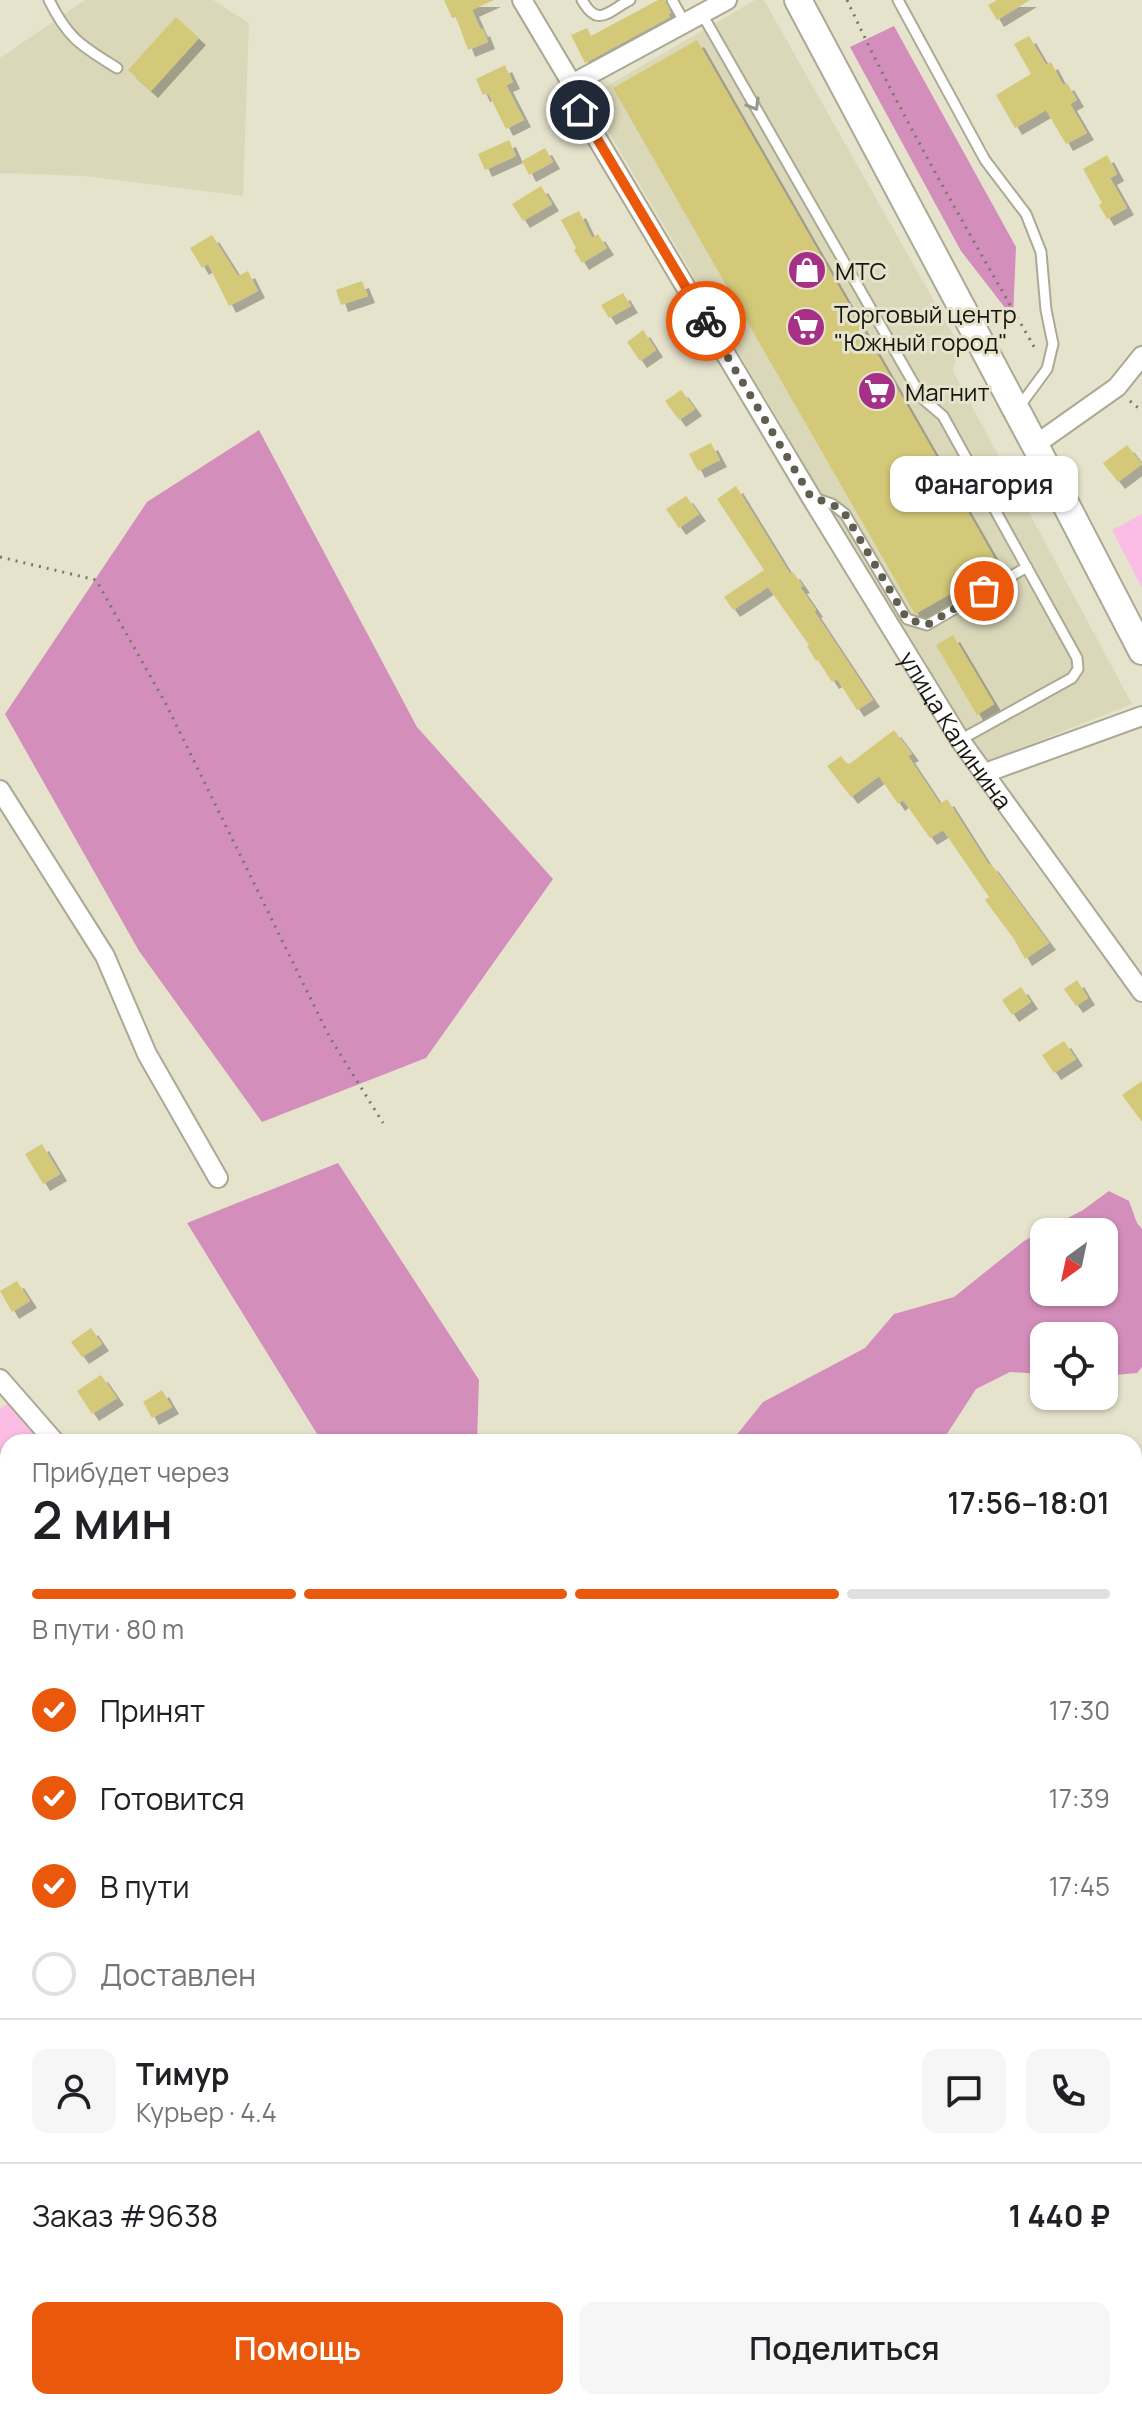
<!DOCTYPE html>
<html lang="ru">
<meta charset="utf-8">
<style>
:root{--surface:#fff;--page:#f6f6f6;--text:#202124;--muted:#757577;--line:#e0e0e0;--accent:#ea580c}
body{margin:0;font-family:Manrope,sans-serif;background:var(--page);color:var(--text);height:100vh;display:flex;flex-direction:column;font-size:30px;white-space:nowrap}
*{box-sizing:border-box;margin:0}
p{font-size:26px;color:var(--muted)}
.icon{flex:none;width:44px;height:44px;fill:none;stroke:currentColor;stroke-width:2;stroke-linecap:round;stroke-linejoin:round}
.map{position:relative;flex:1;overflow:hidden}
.side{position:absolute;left:0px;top:1434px;width:1142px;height:976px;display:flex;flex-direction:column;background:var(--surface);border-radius:24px 24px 0 0;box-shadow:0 2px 6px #0004}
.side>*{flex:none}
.needle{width:52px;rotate:213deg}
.controls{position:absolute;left:1030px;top:1218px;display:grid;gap:16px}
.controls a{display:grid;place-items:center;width:88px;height:88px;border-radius:16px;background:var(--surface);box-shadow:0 2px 6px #0004;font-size:40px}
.pin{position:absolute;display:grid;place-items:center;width:68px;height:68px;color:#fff;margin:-34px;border:4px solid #fff;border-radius:50%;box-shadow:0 2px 8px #0007}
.courier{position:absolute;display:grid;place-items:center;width:80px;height:80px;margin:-40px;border:6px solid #ea580c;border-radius:50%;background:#fff;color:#222;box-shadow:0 2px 10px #0007}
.bubble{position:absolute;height:56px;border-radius:16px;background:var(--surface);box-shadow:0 2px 6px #0004;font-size:26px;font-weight:600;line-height:56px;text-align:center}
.headline em{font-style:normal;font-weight:600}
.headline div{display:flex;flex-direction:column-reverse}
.headline{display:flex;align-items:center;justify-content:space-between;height:136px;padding:0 32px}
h1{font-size:52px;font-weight:600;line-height:60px}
.bar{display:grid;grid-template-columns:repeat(4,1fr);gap:12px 8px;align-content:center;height:96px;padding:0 32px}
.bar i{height:10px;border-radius:6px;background:var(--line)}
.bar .on{background:var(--accent)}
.bar p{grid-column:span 4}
.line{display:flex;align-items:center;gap:20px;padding:0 32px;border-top:2px solid var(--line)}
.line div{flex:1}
.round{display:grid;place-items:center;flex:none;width:84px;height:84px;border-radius:16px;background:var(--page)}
ol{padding:0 32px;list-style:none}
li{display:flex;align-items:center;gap:24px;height:88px}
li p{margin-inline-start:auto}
li .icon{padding:8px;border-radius:50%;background:var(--accent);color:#fff;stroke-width:4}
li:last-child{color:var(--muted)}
li i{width:44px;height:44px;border:4px solid var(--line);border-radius:50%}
.cta{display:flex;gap:16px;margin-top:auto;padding:16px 32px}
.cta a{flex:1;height:92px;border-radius:16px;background:var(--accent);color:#fff;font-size:32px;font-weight:600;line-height:92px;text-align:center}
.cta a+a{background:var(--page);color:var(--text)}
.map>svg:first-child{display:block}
</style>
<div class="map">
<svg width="1142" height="2410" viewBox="0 0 1142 2410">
<defs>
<filter id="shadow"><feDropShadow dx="7" dy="7" stdDeviation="0" flood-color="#0004"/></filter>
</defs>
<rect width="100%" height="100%" fill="#e6e3cd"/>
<path fill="#dbd8ba" d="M85 0H213L249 23 243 196 83 176 0 173V58Z
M755 0H764L959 345 953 371 1132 704 981 764 588 97Z"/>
<path fill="#fcbde5" d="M1142 514V588L1112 530Z
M9 1403 41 1442H8V2402H935L939 2410H0V1409Z
M1142 1957V2092H1137L1134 2084V1966Z
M1142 2289V2410H1029L1033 2402H1134V2295Z"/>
<path fill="#d48ebb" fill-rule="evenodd" d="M894 26 1016 247 1013 318 961 251 850 47Z
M259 430 417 727 553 879 426 1058 262 1122 139 951 5 714 147 502Z
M338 1163 479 1380 477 1442H322L187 1223Z
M1109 1191 1129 1201 1137 1223 1142 1229V1367L1137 1373 1104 1376V1336H1044V1374L1010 1372 976 1389 945 1437 938 1442H731L763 1402 865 1348 894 1314 954 1297 1024 1241 1083 1210ZM1104 1232V1292H1044V1232Z"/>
<path fill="#d4c978" filter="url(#shadow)" d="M444 0H494L472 10 481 30 483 29 488 42 468 50 456 17 452 18Z
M658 0H665L671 13 668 14 670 17 585 63 571 35 587 28 591 36Z
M997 0H1030L997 20 988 5Z
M176 17 199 38 151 91 128 70Z
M1029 36 1046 65 1051 62 1063 85 1067 83 1077 100 1070 104 1087 133 1066 144 1046 110 1015 128 996 95 1031 74 1014 44Z
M697 40 999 566 915 614 613 88Z
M505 65 513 82 506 85 524 120 506 129 488 93 483 95 476 79Z
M509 140 516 156 485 170 478 154Z
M545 148 553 162 529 175 522 161Z
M1107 155 1117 174 1110 178 1127 208 1107 219 1099 205 1102 203 1083 169Z
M541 186 552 204 523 221 512 204Z
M579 211 592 238 598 234 607 248 582 263 574 250 576 248 561 220Z
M212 235 238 276 248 271 258 291 229 306 208 264 202 268 190 248Z
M362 281 368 296 341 305 336 290Z
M623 293 631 306 609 318 601 305Z
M643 330 656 350 640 361 627 342Z
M681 390 695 409 679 420 665 401Z
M711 443 720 460 698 471 689 454Z
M1127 445 1142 464 1118 482 1103 463Z
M736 486 790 574 793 572 803 586 800 587 816 610 814 611 873 700 857 710 837 679 832 682 818 660 816 661 807 646 809 645 768 587 733 610 724 597 764 570 717 499Z
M686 496 699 514 679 528 666 509Z
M953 635 994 704 977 715 936 645Z
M894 730 912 754 908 756 940 804 947 799 989 865 991 864 1049 943 1025 959 1014 939 985 900 989 897 943 830 930 838 903 800 898 804 879 776 851 797 827 766 841 756 848 765Z
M1077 980 1088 998 1076 1006 1064 989Z
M1021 987 1031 1002 1012 1015 1002 1000Z
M1064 1041 1076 1059 1054 1073 1042 1055Z
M1142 1081V1122L1122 1095Z
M42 1144 60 1174 43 1184 25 1154Z
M17 1281 30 1301 12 1312 0 1291Z
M91 1328 102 1344 82 1357 71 1342Z
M101 1375 117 1398 92 1414 77 1391Z
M162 1390 172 1407 152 1418 143 1402Z"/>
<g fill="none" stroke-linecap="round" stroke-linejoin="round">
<defs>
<path id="service" d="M49 0C68 39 82 46 117 68
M582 0C598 28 607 12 630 0
M672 0 685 23
M898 0 985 160 1026 214 1041 252 1046 310 1053 344 1047 369 1019 407
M702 14 922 398 943 416 1077 658 1078 669 1072 678 960 740
M814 498 832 504 845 514 907 619 927 625 1027 567"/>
<g id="minor">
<path id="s1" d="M522 0 572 84 580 110 811 497 960 740 1142 992"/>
<path d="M572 84 727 0"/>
<path d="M1035 445 1117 387 1142 356"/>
<path d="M985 773 1142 716"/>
<path d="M0 790 105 956 147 1054 218 1178"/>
<path d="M0 1379 55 1442"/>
<path d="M948 2402 952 2410"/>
</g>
<path id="secondary" d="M798 0 1035 445 1142 651"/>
</defs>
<use href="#service" stroke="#aba994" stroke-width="13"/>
<use href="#minor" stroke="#aba994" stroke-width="22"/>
<use href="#secondary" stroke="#aba994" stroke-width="30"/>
<path stroke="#797769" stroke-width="3" stroke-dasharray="2 6" stroke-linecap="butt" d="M847 0C903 121 971 236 1037 352
M1130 401 1142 411
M0 557 96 580 166 704 329 1036 383 1123
M0 1613 8 1634
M1134 1645 1142 1646
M1134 2267 1142 2261
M287 2402 289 2410
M993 2410 995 2402"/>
<use href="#service" stroke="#fff" stroke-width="9"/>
<use href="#minor" stroke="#fff" stroke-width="18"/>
<use href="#secondary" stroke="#fff" stroke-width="26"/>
</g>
<defs><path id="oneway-chevron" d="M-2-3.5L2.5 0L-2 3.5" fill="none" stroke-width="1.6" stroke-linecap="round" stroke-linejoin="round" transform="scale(2)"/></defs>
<use stroke="#979693" href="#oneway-chevron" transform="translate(754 105) rotate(60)"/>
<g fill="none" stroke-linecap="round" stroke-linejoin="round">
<path stroke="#5f5e51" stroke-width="8" stroke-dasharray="0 14.4" d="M706 321 811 497 832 504 845 514 907 619 927 625 984 591"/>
<path stroke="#ea580c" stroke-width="10" d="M580 110 706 321"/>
</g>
<defs>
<symbol id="shop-disc" viewBox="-11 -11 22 22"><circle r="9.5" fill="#a73087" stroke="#e6e3cd"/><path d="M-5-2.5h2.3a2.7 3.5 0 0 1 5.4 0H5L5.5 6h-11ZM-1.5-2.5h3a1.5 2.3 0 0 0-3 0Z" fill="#fff"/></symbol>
<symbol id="supermarket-disc" viewBox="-11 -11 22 22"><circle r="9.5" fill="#a73087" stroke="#e6e3cd"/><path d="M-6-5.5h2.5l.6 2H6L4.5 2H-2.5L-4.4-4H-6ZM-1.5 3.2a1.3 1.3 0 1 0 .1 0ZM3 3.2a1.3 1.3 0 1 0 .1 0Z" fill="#fff"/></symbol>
</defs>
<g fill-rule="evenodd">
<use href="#shop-disc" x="785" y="248" width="44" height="44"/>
<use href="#supermarket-disc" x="784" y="305" width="44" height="44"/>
<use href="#supermarket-disc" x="855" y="369" width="44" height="44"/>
</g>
<g text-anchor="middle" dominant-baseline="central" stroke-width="6" stroke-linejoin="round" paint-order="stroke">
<g font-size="24" fill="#17160e" stroke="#e6e3cd" text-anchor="start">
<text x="835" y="270">МТС</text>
<text x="834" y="313">Торговый центр<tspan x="834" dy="28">"Южный город"</tspan></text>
<text x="905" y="391">Магнит</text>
</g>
<g font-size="24" fill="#17160e" stroke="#e6e3cd">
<text stroke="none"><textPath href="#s1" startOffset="850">улица Калинина</textPath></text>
</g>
</g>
</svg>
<div class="controls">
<a><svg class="needle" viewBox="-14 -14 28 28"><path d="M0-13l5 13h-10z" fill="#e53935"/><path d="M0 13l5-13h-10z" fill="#757577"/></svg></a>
<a><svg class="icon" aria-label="locate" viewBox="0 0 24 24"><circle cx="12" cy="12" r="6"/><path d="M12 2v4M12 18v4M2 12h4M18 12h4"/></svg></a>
</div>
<div class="pin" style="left:984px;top:591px;background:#ea580c"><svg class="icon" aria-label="bag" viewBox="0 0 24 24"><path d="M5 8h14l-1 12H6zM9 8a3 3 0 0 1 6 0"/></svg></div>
<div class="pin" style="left:580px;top:110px;background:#1f2937"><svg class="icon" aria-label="home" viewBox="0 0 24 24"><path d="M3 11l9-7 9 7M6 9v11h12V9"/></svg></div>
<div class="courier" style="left:706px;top:321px"><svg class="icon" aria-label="bike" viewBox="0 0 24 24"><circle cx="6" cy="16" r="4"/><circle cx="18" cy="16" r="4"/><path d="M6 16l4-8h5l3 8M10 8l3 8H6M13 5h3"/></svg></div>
<div class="bubble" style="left:890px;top:456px;width:188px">Фанагория</div>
<section class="side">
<div class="headline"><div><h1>2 мин</h1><p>Прибудет через</p></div><em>17:56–18:01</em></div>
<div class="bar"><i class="on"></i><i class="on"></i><i class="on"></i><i></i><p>В пути · 80 m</p></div>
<ol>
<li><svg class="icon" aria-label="check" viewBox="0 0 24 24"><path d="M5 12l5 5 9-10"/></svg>Принят<p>17:30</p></li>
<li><svg class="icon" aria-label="check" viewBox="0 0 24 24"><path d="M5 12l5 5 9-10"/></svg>Готовится<p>17:39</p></li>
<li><svg class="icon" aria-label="check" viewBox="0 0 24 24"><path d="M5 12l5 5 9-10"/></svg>В пути<p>17:45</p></li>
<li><i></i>Доставлен</li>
</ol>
<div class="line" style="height:144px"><a class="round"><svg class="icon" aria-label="person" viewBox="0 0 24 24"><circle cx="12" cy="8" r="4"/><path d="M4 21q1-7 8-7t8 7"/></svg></a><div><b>Тимур</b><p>Курьер · 4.4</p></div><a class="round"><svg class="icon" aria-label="chat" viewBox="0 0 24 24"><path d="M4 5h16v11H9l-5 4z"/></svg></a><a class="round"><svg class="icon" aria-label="phone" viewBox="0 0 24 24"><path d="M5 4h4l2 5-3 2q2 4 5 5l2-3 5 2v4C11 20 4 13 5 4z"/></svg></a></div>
<div class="line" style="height:104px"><div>Заказ #9638</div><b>1 440 ₽</b></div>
<div class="cta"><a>Помощь</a><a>Поделиться</a></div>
</section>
</div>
